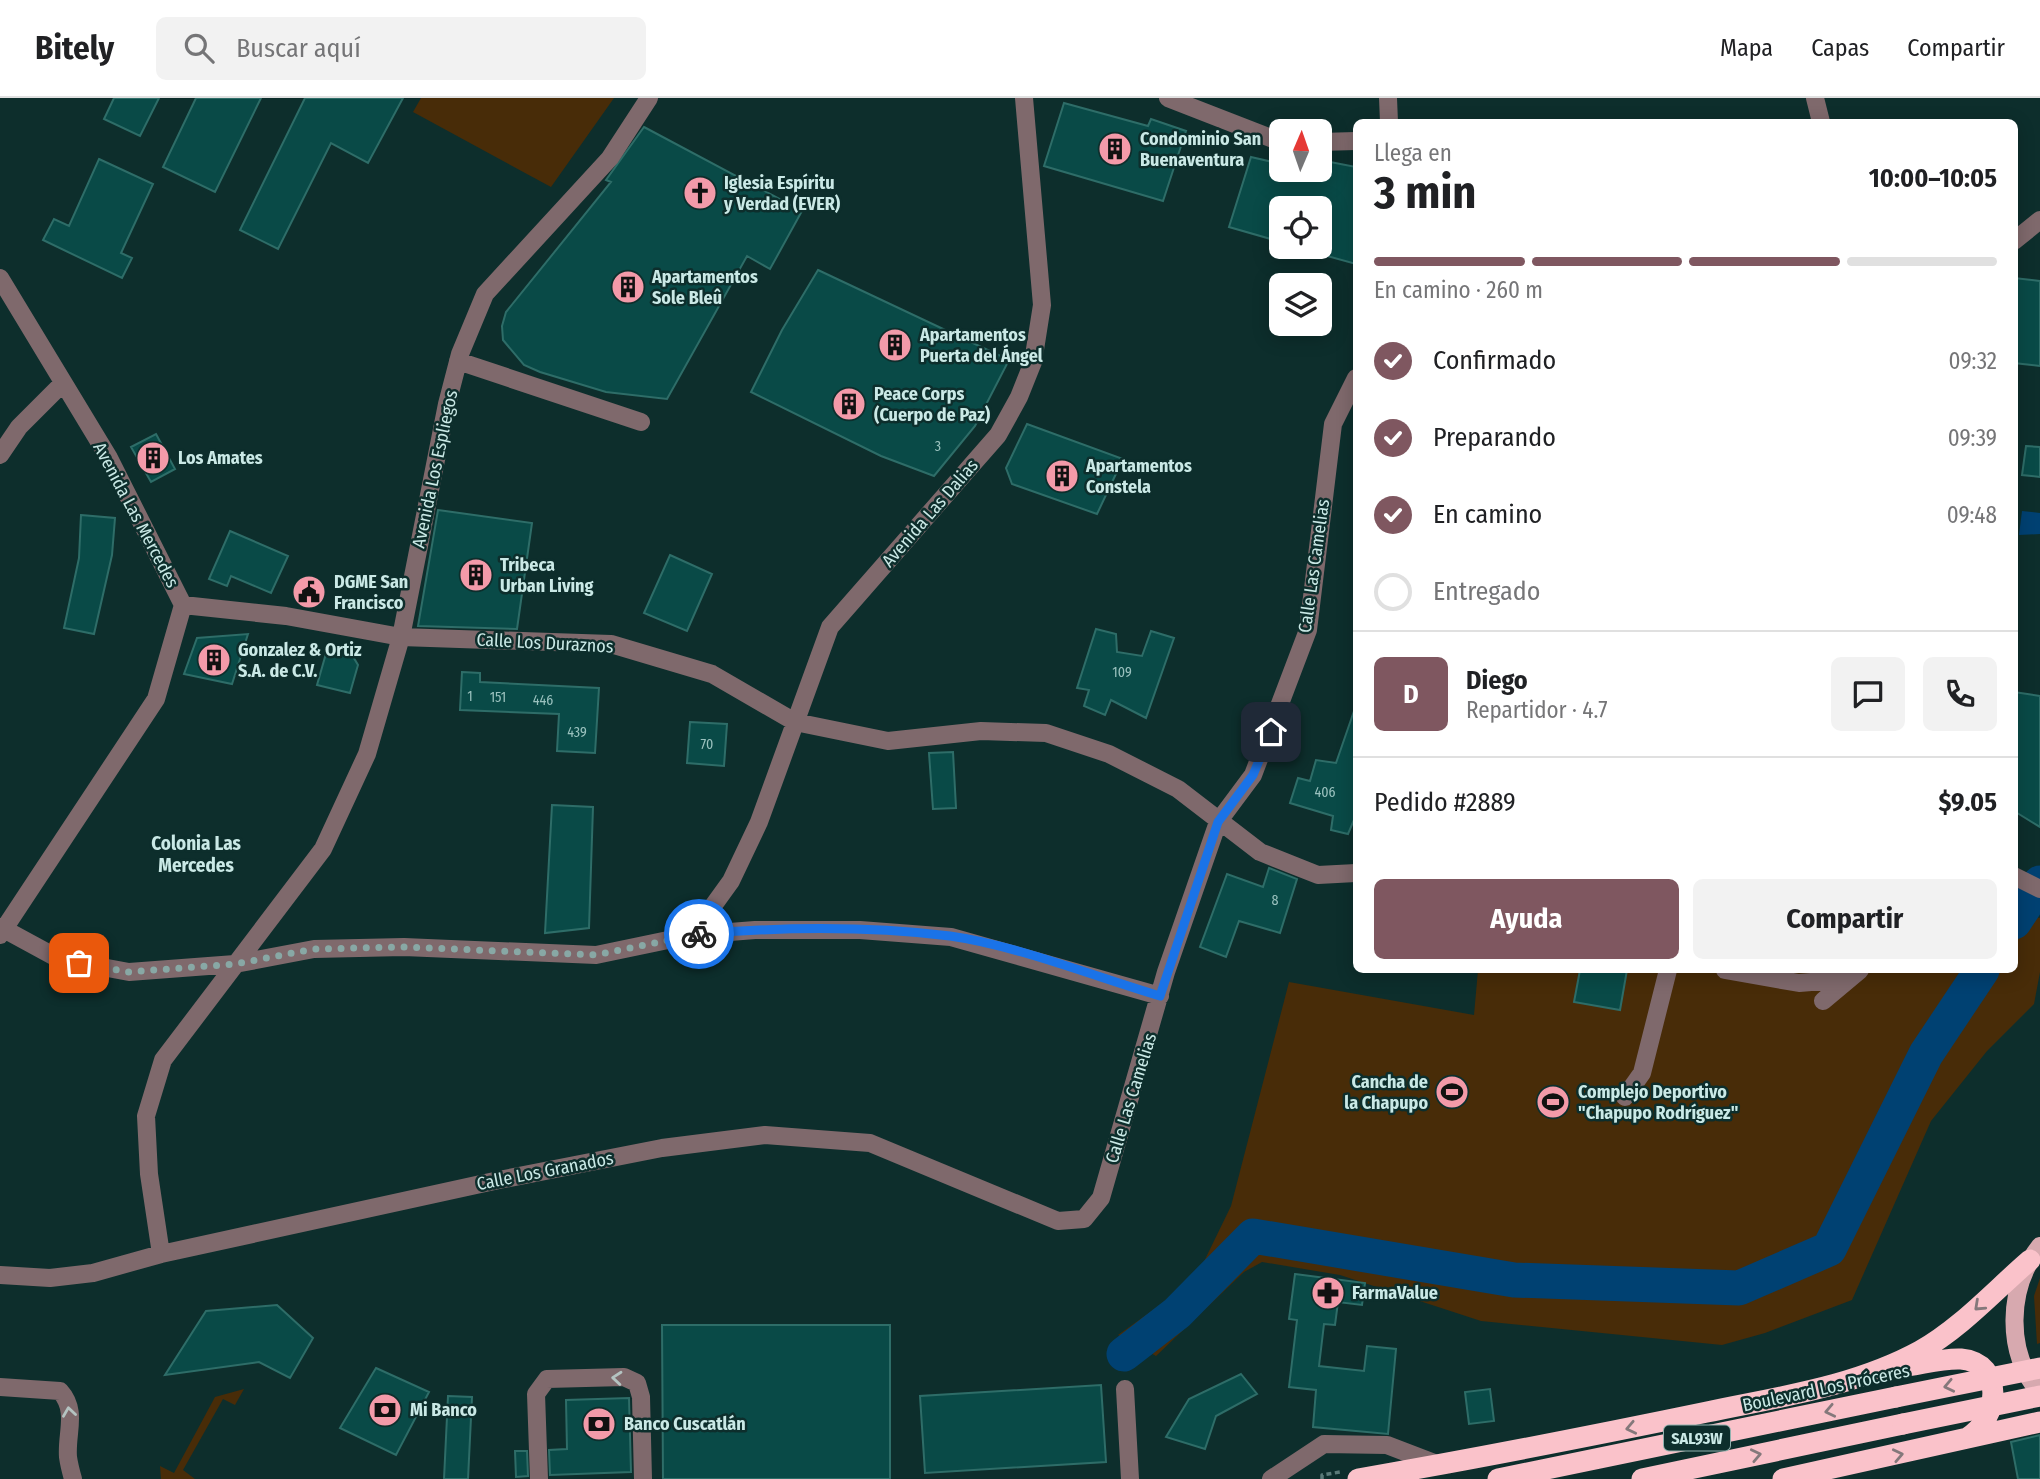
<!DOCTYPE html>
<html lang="es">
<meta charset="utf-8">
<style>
:root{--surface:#fff;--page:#f2f2f2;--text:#202124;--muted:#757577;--line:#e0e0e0;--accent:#7f5760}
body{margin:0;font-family:"Fira Sans Condensed",sans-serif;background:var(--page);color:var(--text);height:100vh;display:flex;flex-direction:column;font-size:26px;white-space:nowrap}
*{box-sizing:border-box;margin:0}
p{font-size:23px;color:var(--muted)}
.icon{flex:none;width:38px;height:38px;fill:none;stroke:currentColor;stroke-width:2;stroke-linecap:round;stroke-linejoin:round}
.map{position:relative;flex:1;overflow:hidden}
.side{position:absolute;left:1353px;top:21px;width:665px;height:854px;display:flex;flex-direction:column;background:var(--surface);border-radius:10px;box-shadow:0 4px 18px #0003}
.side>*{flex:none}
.needle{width:46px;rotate:2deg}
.tools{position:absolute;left:1269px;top:21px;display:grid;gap:14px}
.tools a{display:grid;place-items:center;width:63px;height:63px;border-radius:10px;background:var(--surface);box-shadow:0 4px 18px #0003;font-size:35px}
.pin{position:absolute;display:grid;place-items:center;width:60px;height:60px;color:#fff;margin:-30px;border-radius:14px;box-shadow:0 4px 10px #0006}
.courier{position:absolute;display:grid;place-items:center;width:70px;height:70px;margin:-35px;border:5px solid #1a73e8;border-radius:50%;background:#fff;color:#222;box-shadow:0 2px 9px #0007}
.head em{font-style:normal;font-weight:700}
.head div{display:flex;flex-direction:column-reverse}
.head{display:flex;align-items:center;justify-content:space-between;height:119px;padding:0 21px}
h1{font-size:46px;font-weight:700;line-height:52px}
.bar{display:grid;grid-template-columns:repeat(4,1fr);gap:10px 7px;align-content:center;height:84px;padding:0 21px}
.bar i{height:9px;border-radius:5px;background:var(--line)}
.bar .active{background:var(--accent)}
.bar p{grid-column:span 4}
.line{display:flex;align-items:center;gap:18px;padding:0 21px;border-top:2px solid var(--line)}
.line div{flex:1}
.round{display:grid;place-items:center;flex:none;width:74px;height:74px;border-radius:10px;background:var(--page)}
ol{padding:0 21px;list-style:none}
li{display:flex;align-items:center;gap:21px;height:77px}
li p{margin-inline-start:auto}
li .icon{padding:7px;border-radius:50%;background:var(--accent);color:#fff;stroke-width:4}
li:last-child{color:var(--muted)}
li i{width:38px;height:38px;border:4px solid var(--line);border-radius:50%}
.button{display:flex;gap:14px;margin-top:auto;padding:14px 21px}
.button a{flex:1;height:80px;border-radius:10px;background:var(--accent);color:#fff;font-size:28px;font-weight:700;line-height:80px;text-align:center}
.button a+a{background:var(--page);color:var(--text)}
header{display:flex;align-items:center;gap:42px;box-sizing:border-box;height:98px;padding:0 35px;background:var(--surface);border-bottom:2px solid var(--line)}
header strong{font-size:33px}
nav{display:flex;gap:38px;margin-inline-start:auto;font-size:24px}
.search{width:490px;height:63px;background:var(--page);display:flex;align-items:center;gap:18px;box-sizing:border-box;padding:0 24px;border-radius:10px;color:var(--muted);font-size:26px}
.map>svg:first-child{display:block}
</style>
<header>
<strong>Bitely</strong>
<div class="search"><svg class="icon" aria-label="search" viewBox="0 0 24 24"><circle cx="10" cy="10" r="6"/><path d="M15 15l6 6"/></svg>Buscar aquí</div>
<nav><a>Mapa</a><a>Capas</a><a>Compartir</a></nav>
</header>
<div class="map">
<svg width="2040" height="1381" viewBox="0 0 2040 1381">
<rect width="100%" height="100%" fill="#0d2e2c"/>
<path fill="#482c08" d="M421 0H614L551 89 413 14Z
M2014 812 2040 820V874L2034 906 1987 953 1931 1023 1852 1202 1765 1235 1722 1247 1481 1223 1340 1177 1262 1164 1244 1174 1156 1258 1118 1237 1195 1182 1231 1108 1289 884 1474 917 1478 872H2014Z
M2040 1180V1245L2037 1246 2034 1198Z
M244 1291 235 1307 223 1301 183 1372 195 1381H161L160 1368 174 1375 215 1299Z"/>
<path fill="#004172" d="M2022 413 2040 415V436L2019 437Z"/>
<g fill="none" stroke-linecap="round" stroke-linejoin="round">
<path stroke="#004172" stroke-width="35" d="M2014 824 2040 785
M1124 1256 1177 1215 1253 1138 1514 1182 1739 1190 1829 1151 1926 956 1982 872"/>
</g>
<path fill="#094a47" stroke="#2e6d68" stroke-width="2" d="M114 0H159L140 38 104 21Z
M196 0H261L215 94 163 69Z
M305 0H403L368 65 331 45 278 151 240 132Z
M1064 5 1148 28 1151 21 1186 33 1163 103 1044 68Z
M644 29 802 113 770 171 747 158 667 301 606 294 540 274 524 267 503 242 502 228 506 214 611 84 606 82Z
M1251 59 1281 66V72H1320V62L1356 69V166L1320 156V110H1281V144L1229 129Z
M99 61 153 86 121 155 132 160 122 180 43 142 54 121 69 128Z
M818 172 1009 262 975 328 934 378 881 358 751 294 782 232Z
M2014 180 2040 183V268L2014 265Z
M1027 326 1123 361 1097 416 1012 386 1006 370Z
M156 336 175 371 151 384 131 349Z
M2026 348 2040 349V379L2022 377Z
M438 412 532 425 517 531 418 528Z
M81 417 115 420 112 457 94 536 64 530 79 460Z
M230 433 288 458 271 495 231 478 227 488 209 481Z
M670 457 712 476 687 533 644 515Z
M1096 531 1116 536 1117 554 1142 558 1151 533 1174 540 1146 620 1111 602 1105 617 1084 608 1089 592 1077 590Z
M248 536 232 586 184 576 197 540Z
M327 552 352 557 358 567 350 595 317 587Z
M462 574 480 575V584L599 590 595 655 557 653 559 616 460 612Z
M2014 594 2040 598V729L2014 713Z
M1354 613 1356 717 1348 736 1331 732 1333 718 1290 705 1298 680 1310 683 1316 662 1336 665Z
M690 624 727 626 724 668 687 665Z
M953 654 956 710 933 711 929 655Z
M552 707 593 709 589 830 545 835Z
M1269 770 1297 781 1280 835 1239 823 1226 859 1200 849 1227 776 1263 789Z
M1580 872H1627L1620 912 1574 904Z
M1295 1176 1365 1185 1362 1207 1338 1204 1335 1227 1324 1226 1319 1268 1364 1273 1367 1248 1396 1251 1388 1336 1313 1329 1316 1292 1289 1289 1297 1222 1289 1221Z
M277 1207 313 1240 290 1280 259 1264 165 1277 206 1213Z
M662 1227H890V1381H663Z
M376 1270 429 1294 396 1357 340 1330Z
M1241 1276 1257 1296 1216 1318 1205 1351 1166 1339 1189 1301Z
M1101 1287 1106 1364 925 1375 920 1298Z
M1490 1291 1494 1323 1469 1326 1465 1294Z
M448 1298 472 1299 468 1381H444Z
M629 1300 631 1374 550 1377 549 1352 567 1351 566 1302Z
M2040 1337V1381H2018L2011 1344Z
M515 1353H527L528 1378 516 1379Z"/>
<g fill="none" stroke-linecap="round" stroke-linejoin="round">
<path stroke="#5a7a78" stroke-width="3.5" stroke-dasharray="5 3.5" stroke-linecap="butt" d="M1322 1381V1377L1340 1374"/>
<path stroke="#7f696c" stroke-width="18" d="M1168 0 1281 44
M1388 0 1389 24
M1815 0 1821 24
M1320 44 1356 43
M2014 143 2040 122
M0 180 109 360 183 507 156 601 0 837
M458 263 641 324
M0 357 19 329 62 286
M183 507 286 518 401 539 611 546 712 576 795 624 888 643 981 633 1046 635 1109 656 1178 691 1260 754 1318 777 1356 775
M2014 778 2040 791
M0 829 59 861 129 874 235 866 314 851 404 849 596 857 692 837 755 832H860L951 839 1160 898
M692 837 731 783 759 724 830 529 998 337 1019 299 1033 264 1042 207 1024 0
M1725 872 1799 885 1848 881
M1823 903 1860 872
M1625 999 1642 975 1668 872
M161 1156 149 1076 146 1018 163 962 323 751 367 656 401 539 447 306 460 256 485 196 610 60 649 0
M0 1177 50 1180 93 1175 161 1156 499 1082 662 1050 765 1037 870 1045 1058 1123 1084 1121 1101 1100 1166 874 1218 724 1253 677 1308 532 1333 326 1356 280
M0 1289 60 1293C78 1313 66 1335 68 1359 69 1366 71 1374 73 1381
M1125 1291 1130 1381
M539 1381 536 1296 547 1281 624 1279 637 1285 641 1299 643 1381
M1271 1381 1324 1346 1387 1347 1434 1365"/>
<path stroke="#d7a9af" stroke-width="18" d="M2040 1148C2007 1190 2005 1254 2040 1295"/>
<path stroke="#fac2ca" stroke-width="21" d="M1900 1269C1920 1267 1941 1260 1961 1261 2005 1265 2000 1321 1967 1340
M1358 1381C1474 1361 1591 1338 1707 1314 1778 1299 1854 1289 1920 1253 1961 1230 1994 1193 2030 1162
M1498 1381 1896 1299
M1642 1381 1903 1326
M1783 1381 2040 1324"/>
<path stroke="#fac2ca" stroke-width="21" d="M1896 1299 2040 1270
M1903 1326 2040 1298"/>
</g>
<defs><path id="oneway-chevron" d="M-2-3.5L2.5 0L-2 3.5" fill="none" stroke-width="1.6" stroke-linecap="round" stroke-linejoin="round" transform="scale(1.75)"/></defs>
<g stroke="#84787b">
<use href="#oneway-chevron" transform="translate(1979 1208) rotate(137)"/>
<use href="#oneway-chevron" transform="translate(1949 1288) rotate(168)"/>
<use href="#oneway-chevron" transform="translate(1830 1313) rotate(168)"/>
<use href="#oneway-chevron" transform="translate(1631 1330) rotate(168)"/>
<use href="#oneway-chevron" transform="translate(1756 1357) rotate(-12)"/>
<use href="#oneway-chevron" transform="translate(1898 1357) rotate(-12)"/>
</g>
<g stroke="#b4c3c1">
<use href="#oneway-chevron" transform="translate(617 1280) rotate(-175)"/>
<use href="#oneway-chevron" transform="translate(69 1314) rotate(-98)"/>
</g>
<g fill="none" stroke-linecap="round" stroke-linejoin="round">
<path stroke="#88a8a5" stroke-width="7" stroke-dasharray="0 12.6" d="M79 865 128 874 235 866 314 851 404 849 596 857 699 836"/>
<path stroke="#1a73e8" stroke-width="9" d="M699 836C781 829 867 828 950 838 1015 847 1096 879 1160 898L1218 724 1253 677 1271 634"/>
</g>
<defs>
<symbol id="building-disc" viewBox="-11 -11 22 22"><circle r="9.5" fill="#f39aa9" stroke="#0d2e2c"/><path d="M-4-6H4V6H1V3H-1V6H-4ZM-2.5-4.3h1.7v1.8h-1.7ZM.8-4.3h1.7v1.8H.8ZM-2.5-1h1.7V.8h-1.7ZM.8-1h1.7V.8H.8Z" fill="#111"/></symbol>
<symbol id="church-disc" viewBox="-11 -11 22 22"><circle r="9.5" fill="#f39aa9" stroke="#0d2e2c"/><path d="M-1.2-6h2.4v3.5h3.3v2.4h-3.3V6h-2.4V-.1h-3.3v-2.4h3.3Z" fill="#111"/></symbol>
<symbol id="civic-disc" viewBox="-11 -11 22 22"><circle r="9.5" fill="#f39aa9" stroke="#0d2e2c"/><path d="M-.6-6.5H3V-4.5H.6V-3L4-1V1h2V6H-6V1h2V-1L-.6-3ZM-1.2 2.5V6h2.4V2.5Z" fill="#111"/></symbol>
<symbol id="stadium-disc" viewBox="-11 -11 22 22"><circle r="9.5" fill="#f39aa9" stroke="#0d2e2c"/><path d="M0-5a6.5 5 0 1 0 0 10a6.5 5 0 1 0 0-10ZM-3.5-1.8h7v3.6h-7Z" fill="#111"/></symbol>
<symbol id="pharmacy-disc" viewBox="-11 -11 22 22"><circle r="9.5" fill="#f39aa9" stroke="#0d2e2c"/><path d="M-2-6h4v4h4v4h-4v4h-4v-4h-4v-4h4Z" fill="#111"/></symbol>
<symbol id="bank-disc" viewBox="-11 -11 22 22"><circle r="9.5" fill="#f39aa9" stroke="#0d2e2c"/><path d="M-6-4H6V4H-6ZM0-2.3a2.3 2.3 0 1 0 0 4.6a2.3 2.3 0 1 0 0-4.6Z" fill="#111"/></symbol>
</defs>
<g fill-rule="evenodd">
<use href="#building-disc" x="1096" y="32" width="38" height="38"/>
<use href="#church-disc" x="681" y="76" width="38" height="38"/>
<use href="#building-disc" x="609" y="170" width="38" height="38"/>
<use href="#building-disc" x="876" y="228" width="38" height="38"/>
<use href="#building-disc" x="830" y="287" width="38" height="38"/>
<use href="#building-disc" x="134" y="341" width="38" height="38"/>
<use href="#building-disc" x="1043" y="359" width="38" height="38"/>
<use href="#building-disc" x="457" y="458" width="38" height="38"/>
<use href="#civic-disc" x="290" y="475" width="38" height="38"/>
<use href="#building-disc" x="195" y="543" width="38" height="38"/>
<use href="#stadium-disc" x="1433" y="975" width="38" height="38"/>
<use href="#stadium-disc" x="1534" y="985" width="38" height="38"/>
<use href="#pharmacy-disc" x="1309" y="1176" width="38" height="38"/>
<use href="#bank-disc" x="366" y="1293" width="38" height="38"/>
<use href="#bank-disc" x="580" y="1307" width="38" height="38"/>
</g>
<g text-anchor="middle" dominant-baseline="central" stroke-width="5" stroke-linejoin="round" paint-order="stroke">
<g font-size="14" fill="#9ac1be">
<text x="938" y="348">3</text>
<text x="1122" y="574">109</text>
<text x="470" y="598">1</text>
<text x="498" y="599">151</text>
<text x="543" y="602">446</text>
<text x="577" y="634">439</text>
<text x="707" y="646">70</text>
<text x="1325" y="694">406</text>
<text x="1275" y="802">8</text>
</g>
<rect fill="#0d2e2c" stroke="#91b1ae" stroke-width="2" x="1664" y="1327.5" width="66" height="25" rx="5"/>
<g font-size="16" font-weight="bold" fill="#cae9e6">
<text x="1697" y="1340">SAL93W</text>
</g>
<g font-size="18" font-weight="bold" fill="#cae9e6" stroke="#0d2e2c" text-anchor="start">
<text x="1140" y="41">Condominio San<tspan x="1140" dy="21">Buenaventura</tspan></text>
<text x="724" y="85">Iglesia Espíritu<tspan x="724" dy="21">y Verdad (EVER)</tspan></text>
<text x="652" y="179">Apartamentos<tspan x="652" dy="21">Sole Bleû</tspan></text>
<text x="920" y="237">Apartamentos<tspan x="920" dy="21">Puerta del Ángel</tspan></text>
<text x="874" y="296">Peace Corps<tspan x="874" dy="21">(Cuerpo de Paz)</tspan></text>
<text x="178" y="360">Los Amates</text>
<text x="1086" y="368">Apartamentos<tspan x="1086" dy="21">Constela</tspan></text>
<text x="500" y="467">Tribeca<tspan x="500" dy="21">Urban Living</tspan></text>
<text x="334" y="484">DGME San<tspan x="334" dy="21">Francisco</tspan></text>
<text x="238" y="552">Gonzalez &amp; Ortiz<tspan x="238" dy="21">S.A. de C.V.</tspan></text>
<text x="1428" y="984" text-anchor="end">Cancha de<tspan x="1428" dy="21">la Chapupo</tspan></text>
<text x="1578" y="994">Complejo Deportivo<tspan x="1578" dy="21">"Chapupo Rodríguez"</tspan></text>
<text x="1352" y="1195">FarmaValue</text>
<text x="410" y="1312">Mi Banco</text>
<text x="624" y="1326">Banco Cuscatlán</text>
</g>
<g font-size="18" fill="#cae9e6" stroke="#0d2e2c">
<text transform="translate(435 371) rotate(-78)">Avenida Los Espliegos</text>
<text transform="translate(930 415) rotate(-49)">Avenida Las Dalias</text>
<text transform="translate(136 417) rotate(62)">Avenida Las Mercedes</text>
<text transform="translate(1314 468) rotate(-82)">Calle Las Camelias</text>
<text transform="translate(545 545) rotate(3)">Calle Los Duraznos</text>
<text transform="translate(1131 1000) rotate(-73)">Calle Las Camelias</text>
<text transform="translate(545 1073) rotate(-11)">Calle Los Granados</text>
<text transform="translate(1826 1290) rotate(-12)">Boulevard Los Próceres</text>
</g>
<g font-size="19" font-weight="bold" fill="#cae9e6" stroke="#0d2e2c">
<text x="196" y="745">Colonia Las<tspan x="196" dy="22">Mercedes</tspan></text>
</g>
</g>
</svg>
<div class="tools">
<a><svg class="needle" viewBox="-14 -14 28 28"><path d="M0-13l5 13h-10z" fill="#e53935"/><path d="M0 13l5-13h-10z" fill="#757577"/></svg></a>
<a><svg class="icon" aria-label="locate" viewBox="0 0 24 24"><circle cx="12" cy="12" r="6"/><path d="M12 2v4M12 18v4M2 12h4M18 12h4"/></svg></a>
<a><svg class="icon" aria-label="layers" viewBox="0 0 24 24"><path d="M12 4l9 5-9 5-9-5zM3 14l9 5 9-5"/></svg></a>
</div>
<div class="pin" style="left:79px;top:865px;background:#ea580c"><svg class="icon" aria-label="bag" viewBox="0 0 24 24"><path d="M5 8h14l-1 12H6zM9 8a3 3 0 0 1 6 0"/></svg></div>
<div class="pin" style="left:1271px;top:634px;background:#1f2937"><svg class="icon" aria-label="home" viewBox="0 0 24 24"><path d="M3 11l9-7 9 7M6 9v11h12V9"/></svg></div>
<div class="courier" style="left:699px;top:836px"><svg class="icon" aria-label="bike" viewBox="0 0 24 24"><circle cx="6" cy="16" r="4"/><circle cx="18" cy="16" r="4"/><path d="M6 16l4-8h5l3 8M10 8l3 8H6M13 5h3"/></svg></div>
<section class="side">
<div class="head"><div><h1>3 min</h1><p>Llega en</p></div><em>10:00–10:05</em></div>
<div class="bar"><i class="active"></i><i class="active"></i><i class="active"></i><i></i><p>En camino · 260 m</p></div>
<ol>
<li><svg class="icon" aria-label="check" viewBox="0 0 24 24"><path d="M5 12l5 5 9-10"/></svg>Confirmado<p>09:32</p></li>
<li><svg class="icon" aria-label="check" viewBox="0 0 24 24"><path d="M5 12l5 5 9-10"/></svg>Preparando<p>09:39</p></li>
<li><svg class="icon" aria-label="check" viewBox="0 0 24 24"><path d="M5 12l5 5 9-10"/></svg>En camino<p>09:48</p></li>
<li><i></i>Entregado</li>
</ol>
<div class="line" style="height:126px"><b class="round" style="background:var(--accent);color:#fff">D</b><div><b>Diego</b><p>Repartidor · 4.7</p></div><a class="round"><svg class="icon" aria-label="chat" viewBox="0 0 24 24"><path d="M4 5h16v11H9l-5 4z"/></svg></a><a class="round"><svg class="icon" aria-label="phone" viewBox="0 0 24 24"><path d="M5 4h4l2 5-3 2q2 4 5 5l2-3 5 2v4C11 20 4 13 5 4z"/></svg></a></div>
<div class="line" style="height:91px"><div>Pedido #2889</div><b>$9.05</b></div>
<div class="button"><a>Ayuda</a><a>Compartir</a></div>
</section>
</div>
